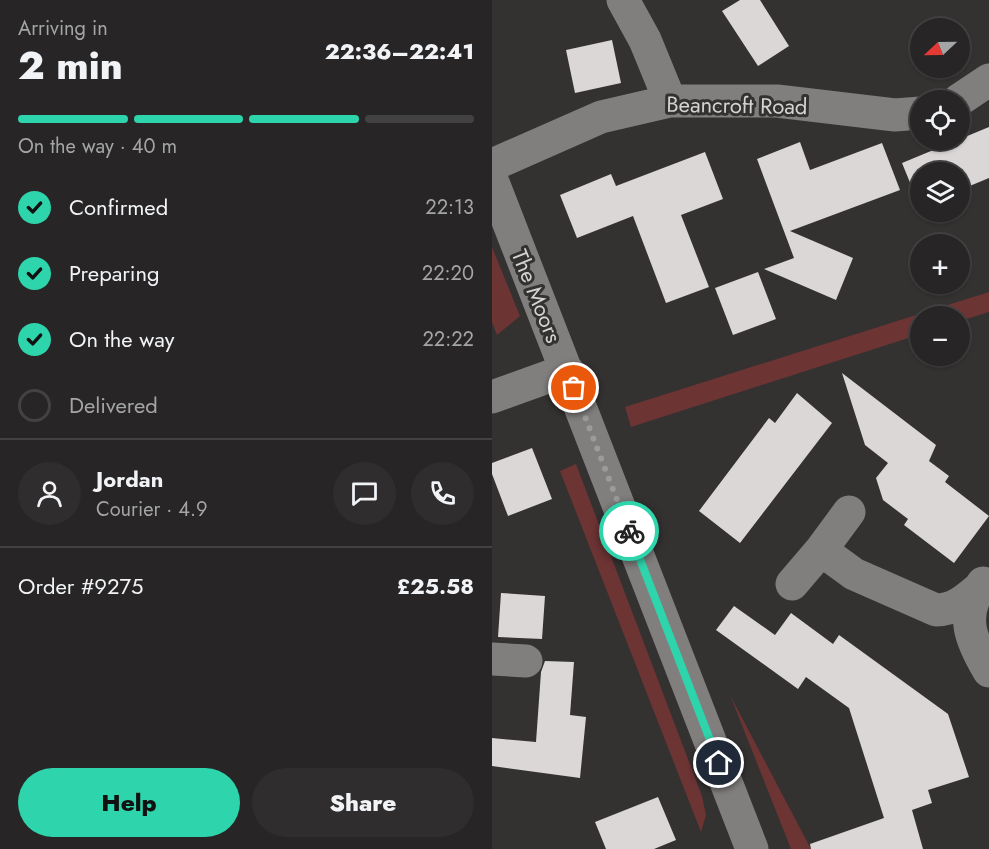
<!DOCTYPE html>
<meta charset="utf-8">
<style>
:root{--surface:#272525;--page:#2f2d2d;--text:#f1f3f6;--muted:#a4a5a7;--line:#434242;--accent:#2ed4ab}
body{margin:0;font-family:Jost,sans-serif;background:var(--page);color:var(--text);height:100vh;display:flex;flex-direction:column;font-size:22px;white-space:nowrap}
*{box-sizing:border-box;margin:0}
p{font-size:20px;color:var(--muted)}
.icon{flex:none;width:33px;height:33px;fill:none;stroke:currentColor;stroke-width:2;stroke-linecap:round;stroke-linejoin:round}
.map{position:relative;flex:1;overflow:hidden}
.drawer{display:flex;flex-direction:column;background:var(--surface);width:492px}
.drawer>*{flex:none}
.needle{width:39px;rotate:248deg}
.fabs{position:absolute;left:418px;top:18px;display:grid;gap:12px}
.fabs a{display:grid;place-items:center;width:60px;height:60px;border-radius:50%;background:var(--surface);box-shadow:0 2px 4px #0004,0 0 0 2px var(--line);font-size:30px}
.pin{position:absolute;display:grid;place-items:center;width:51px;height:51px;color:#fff;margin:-26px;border:3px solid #fff;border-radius:50%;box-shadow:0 2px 6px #0007}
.courier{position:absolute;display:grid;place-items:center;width:60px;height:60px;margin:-30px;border:4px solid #2ed4ab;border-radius:50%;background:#fff;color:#222;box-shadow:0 2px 8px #0007}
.headline em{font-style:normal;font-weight:800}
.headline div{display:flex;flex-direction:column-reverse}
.headline{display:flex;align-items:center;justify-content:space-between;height:102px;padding:0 18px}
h1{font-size:39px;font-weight:800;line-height:45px}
.bar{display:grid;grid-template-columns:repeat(4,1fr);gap:9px 6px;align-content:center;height:72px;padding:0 18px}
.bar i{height:8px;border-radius:4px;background:var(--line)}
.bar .on{background:var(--accent)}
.bar p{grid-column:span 4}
.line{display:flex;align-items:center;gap:15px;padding:0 18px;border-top:2px solid var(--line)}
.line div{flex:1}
.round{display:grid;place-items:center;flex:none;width:63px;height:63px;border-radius:32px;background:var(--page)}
ol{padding:0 18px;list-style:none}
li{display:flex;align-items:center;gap:18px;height:66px}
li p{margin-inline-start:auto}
li .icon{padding:6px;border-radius:50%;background:var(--accent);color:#111;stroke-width:4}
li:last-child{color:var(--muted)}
li i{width:33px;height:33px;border:3px solid var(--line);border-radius:50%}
.primary-button{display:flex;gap:12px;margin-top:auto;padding:12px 18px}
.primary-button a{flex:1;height:69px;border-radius:36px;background:var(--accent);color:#111;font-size:24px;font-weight:800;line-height:69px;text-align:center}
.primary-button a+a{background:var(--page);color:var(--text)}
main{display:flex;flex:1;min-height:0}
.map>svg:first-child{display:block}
</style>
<main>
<section class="drawer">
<div class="headline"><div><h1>2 min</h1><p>Arriving in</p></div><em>22:36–22:41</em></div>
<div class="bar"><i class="on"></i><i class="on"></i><i class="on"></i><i></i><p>On the way · 40 m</p></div>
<ol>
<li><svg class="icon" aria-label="check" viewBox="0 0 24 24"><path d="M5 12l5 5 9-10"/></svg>Confirmed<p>22:13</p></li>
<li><svg class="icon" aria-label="check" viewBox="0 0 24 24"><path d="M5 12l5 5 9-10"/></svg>Preparing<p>22:20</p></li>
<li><svg class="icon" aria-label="check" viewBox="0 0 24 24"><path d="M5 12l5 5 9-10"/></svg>On the way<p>22:22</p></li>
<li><i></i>Delivered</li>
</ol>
<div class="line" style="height:108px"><a class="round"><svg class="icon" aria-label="person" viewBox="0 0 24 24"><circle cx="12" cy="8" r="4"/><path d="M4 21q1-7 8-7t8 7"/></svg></a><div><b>Jordan</b><p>Courier · 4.9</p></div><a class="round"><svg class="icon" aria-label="chat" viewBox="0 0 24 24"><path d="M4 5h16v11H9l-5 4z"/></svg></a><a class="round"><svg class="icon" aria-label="phone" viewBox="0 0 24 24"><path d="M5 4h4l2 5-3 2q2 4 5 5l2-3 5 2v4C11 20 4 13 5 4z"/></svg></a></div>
<div class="line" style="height:78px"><div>Order #9275</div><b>£25.58</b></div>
<div class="primary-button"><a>Help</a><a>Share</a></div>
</section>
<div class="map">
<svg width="497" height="849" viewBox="0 0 497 849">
<rect width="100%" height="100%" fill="#343131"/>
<path fill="#6d3434" d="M0 247 28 316 5 335 0 322Z
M497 292V312L468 321V316H429V334L139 427 133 407Z
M84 464 210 796 214 815 209 832 68 471Z
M238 695 319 849H299Z"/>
<path fill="#dbd7d7" d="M248 0H268L297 46 266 66 230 11Z
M120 40 129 83 83 93 74 50Z
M497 127V178L468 190V172H429L428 207 410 163Z
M308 142 318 170 390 143 408 190 298 231 361 258 344 300 272 269 302 258 265 159Z
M213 152 231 199 189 215 217 287 174 303 141 216 85 238 68 195 119 174 124 186Z
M266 272 284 319 241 335 223 288Z
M350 373 444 445 437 461 457 476 453 482 497 516 462 563 412 525 416 519 391 500 384 478 396 463 373 445Z
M305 393 340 423 248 543 207 511 277 418 283 423Z
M40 448 60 499 16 516 0 474V463Z
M9 593 53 596 50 639 6 637Z
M242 606 283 635 299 613 341 644 347 635 456 714 477 777 436 790 440 803 420 810 431 849H319L318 844 392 818 357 708 314 677 306 689 224 630Z
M53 661 82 662 78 715 94 717 88 778 0 766V738L44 742 49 672Z
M166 797 184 840 162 849H114L103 822Z"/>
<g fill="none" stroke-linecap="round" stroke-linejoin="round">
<path stroke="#817e7e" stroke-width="33" d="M131 0 153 40 178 101
M467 100 497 80
M0 165 109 117 178 101H285L403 115 429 113
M0 180 260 849
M0 397 75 370
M357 512 329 550 362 574 444 610C461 610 472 601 485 590
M491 583C467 615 479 641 497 671
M300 584 329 550
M0 659 34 661"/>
</g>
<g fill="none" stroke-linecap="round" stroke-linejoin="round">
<path stroke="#9c9a9a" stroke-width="6" stroke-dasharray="0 10.8" d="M82 388 137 531"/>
<path stroke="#2ed4ab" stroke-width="8" d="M137 531 227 763"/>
</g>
<g text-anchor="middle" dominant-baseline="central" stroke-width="6" stroke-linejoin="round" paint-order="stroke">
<g font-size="22" fill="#d4d2d2" stroke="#343131">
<text transform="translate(245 105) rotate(1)">Beancroft Road</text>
<text transform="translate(45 296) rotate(68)">The Moors</text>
</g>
</g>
</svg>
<div class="fabs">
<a><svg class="needle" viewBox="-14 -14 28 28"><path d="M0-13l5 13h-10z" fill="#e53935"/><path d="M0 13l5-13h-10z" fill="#a4a5a7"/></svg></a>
<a><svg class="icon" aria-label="locate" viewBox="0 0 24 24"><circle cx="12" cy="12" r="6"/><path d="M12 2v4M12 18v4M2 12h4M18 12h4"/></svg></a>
<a><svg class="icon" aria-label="layers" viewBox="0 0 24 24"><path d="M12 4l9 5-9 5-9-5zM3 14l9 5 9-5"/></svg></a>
<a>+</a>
<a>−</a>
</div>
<div class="pin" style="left:82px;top:388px;background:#ea580c"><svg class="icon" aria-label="bag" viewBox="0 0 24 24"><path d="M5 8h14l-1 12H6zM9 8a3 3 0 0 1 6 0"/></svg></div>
<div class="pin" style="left:227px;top:763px;background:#1f2937"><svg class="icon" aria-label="home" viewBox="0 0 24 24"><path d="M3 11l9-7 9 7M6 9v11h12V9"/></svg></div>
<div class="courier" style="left:137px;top:531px"><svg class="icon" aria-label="bike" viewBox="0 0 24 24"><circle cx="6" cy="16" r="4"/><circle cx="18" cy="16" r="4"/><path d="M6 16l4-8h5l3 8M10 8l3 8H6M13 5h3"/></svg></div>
</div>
</main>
